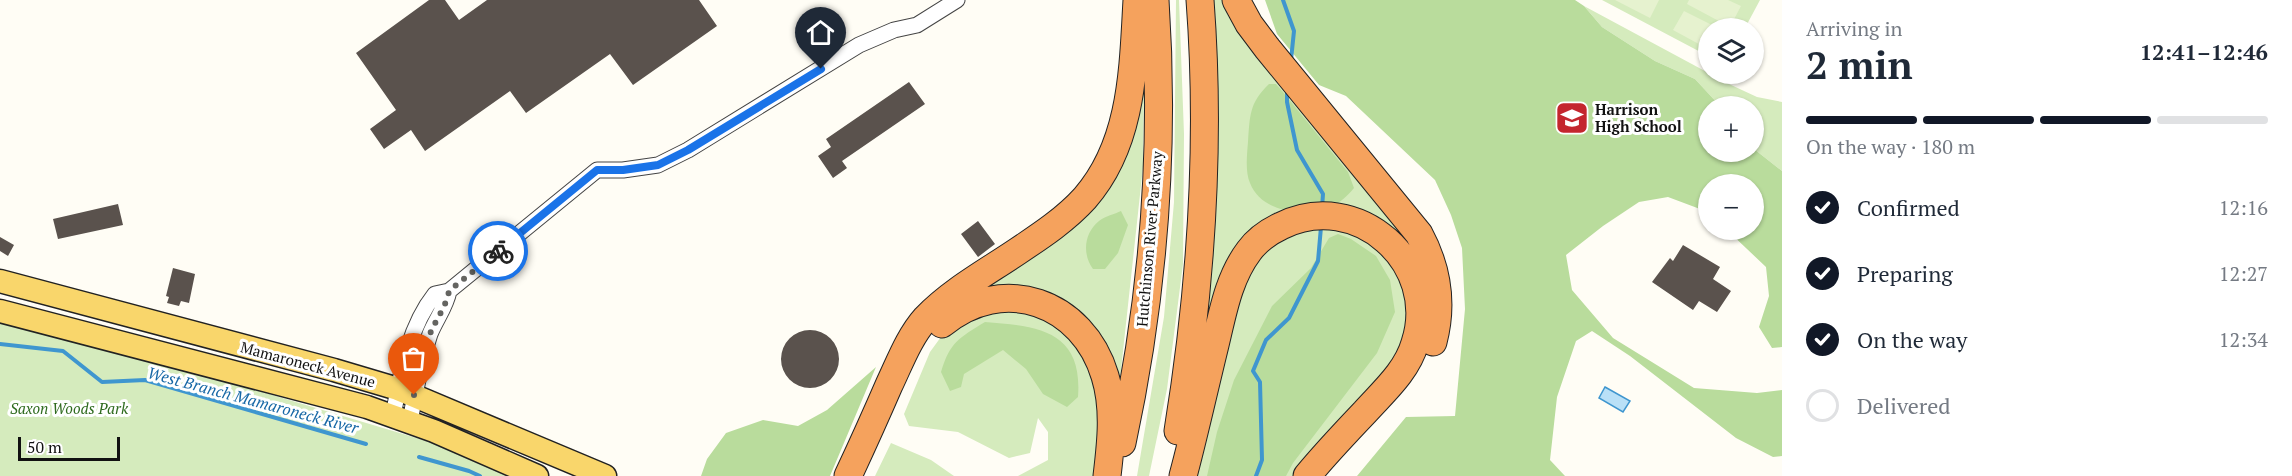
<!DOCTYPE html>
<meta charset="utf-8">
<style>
:root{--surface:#fff;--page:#f6f6f7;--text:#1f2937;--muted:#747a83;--line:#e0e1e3;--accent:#111827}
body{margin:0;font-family:"PT Serif",serif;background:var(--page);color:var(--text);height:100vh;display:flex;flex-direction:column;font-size:22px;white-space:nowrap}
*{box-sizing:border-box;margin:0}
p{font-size:20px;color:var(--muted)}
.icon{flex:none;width:33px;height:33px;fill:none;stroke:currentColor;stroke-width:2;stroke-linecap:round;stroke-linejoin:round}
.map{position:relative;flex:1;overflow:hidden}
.panel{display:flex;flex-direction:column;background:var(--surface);width:510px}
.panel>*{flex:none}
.buttons{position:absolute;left:1698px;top:18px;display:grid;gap:12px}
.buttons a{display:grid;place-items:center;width:66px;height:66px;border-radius:50%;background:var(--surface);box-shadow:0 2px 4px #0004;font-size:30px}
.scale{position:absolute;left:18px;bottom:15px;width:102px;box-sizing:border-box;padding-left:6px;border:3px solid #111;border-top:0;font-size:16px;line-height:21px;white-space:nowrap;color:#111;-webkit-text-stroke:4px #fff;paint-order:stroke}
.pin{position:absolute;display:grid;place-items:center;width:51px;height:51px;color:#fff;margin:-62px -26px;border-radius:50% 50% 50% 0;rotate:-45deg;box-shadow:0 0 6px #0007}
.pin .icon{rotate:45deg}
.courier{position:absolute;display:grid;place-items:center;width:60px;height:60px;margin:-30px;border:4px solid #1a73e8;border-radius:50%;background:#fff;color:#222;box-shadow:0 2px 8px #0007}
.head em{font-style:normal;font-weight:700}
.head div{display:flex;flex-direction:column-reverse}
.head{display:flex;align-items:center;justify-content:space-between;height:102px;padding:0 24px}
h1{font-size:39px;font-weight:700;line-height:45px}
.bar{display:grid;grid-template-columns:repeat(4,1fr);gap:9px 6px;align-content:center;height:72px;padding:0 24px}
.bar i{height:8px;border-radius:4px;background:var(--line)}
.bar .current{background:var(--accent)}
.bar p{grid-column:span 4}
ol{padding:0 24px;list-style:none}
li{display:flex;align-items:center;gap:18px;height:66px}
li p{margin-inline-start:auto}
li .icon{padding:6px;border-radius:50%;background:var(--accent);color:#fff;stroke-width:4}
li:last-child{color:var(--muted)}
li i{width:33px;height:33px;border:3px solid var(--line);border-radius:50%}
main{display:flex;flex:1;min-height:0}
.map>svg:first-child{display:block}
</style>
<main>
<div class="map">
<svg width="1782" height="476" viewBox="0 0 1782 476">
<rect width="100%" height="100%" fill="#fffdf5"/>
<path fill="#d5ebbd" d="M1176 0H1179L1184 134 1183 264 1167 389 1149 476H1137L1164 317 1174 202Z
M1212 0H1228L1396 215 1432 279 1389 235 1288 213 1206 327Z
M1602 0H1760L1745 28H1708V56Z
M1584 6 1729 84 1757 97 1782 102V171L1754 149V106H1720L1695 79 1655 61 1602 27Z
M1137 85 1144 92 1143 167 1119 388 1089 327 973 296 1059 231Z
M1329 224 1370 239 1396 266 1411 300 1398 361 1296 476H1192L1243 273 1272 239Z
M973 312H1035L1067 336 1084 353 1099 385 1098 476H1018L1048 460V432L1038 418 1030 453 1009 458 958 432 909 426 904 414 930 352 946 330Z
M0 319 209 376 440 445 514 476H0Z
M891 443 931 460 954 476H875Z"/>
<path fill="#b9dc9c" d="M1265 0H1575L1584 6 1602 27 1655 61 1695 79 1720 106H1708V152H1754V149L1782 171V347L1772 348 1759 327 1769 296 1766 267 1727 230H1754V184H1708V212L1668 197 1639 202 1603 226 1566 255 1572 290 1613 338 1694 388 1757 393 1782 390V456L1773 457 1736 438 1630 356 1592 331 1576 341 1557 397 1550 460 1565 476H1357L1406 417 1455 416 1465 309 1462 248 1451 215 1435 180 1346 96 1319 85 1277 34Z
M1269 84H1276L1283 92 1348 172 1354 188C1339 206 1330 208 1307 211 1285 213 1259 206 1250 183 1245 172 1247 154 1248 142 1250 116 1249 103 1269 84Z
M1121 211 1128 225 1118 253 1105 269H1093C1082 254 1084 233 1099 221 1105 216 1115 214 1121 211Z
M1338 234 1351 239 1376 256 1390 280 1395 312 1377 353 1293 463 1286 476H1207L1217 432 1234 380 1272 306 1311 268 1329 238Z
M985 322C1039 326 1083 331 1078 397L1067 407 1043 394 1026 369 1003 350 964 374 961 387 950 391 941 372C950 342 959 338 985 322Z
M876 367 830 476H701L707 459 726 433 763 420 798 426 827 410Z"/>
<path fill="#e6f2cf" d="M1615 0H1659L1650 18Z
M1689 0H1728L1741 6 1730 27 1687 4Z
M1684 11 1718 28H1708V49L1673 30Z"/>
<path fill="#b9e0f7" stroke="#3f96cf" stroke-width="1.5" d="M1605 387 1630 401 1623 412 1599 398Z"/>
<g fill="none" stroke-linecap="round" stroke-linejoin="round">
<path stroke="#3f96cf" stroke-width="4" d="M1283 0 1294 31 1291 60
M1287 91V102L1297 150 1323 194 1322 208
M0 344 63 351 102 382 145 380 366 444
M419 457 469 471 480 476
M1256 476 1262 460 1260 382 1253 371 1266 340 1289 318 1318 261 1321 227"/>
</g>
<path fill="#5a524d" d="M429 0H445L459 20 487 0H699L717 26 633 85 610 54 526 113 510 91 425 151 411 130 384 149 370 129 396 110 356 53Z
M909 82 925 104 842 161 847 168 833 178 818 156 831 147 826 139Z
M118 204 123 225 58 239 53 219Z
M978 221 995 244 978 257 961 234Z
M0 237 14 245 8 256 0 251Z
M1683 245 1720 267 1713 279 1731 291 1717 312 1699 301 1693 310 1652 282 1670 258 1673 261Z
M173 268 195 274 189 303 181 301 179 306 167 303 169 297 166 296Z
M781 359a29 29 0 1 1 58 0a29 29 0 1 1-58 0Z"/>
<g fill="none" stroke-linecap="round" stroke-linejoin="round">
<defs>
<path id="street" d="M393 416C401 374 408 328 435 294L449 291 597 170H623L658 165 688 150 859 45 894 30 917 25 957 0
M410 422C415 393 421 362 430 334 436 319 446 307 449 291"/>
<path id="primary" d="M0 281 334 370 398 389 605 476
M0 311 367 407 434 431 537 476"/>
<path id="highway" d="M1236 0 1249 24 1267 48 1419 234C1438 269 1443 304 1433 342
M942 324C1003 273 1083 302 1105 376 1115 408 1111 443 1107 476
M1178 431C1201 289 1211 144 1200 0
M1122 443C1153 299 1165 147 1155 0
M848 476C862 446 876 415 889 385 900 362 909 337 926 318 952 291 987 272 1018 251 1042 235 1066 219 1085 198 1133 143 1133 68 1137 0
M1183 476C1194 435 1203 394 1213 353 1222 318 1227 280 1249 251 1257 240 1268 232 1281 226 1357 188 1441 263 1415 343 1407 371 1384 391 1365 412 1345 433 1325 454 1307 476"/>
</defs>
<use href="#street" stroke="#444" stroke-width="17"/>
<use href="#primary" stroke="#222" stroke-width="25"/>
<use href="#highway" stroke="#222" stroke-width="29"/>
<use href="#street" stroke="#fff" stroke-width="15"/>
<use href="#primary" stroke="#f9d66b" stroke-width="22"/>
<use href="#highway" stroke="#f5a25d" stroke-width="27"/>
</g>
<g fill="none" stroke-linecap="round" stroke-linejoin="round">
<path stroke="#646461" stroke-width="6" stroke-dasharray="0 10.8" d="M414 395C420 375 424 354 430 334 436 319 446 307 449 291L498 251"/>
<path stroke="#1a73e8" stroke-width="8" d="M498 251 597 170H623L658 165 688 150 821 69"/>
</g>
<defs>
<symbol id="school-square" viewBox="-11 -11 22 22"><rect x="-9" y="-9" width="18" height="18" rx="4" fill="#c4262e" stroke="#fff"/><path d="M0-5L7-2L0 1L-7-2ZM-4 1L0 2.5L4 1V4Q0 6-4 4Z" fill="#fff"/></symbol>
</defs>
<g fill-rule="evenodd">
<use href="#school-square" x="1553" y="99" width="38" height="38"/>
</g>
<g text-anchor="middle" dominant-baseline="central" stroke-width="6" stroke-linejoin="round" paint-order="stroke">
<g font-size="15" font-weight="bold" fill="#111" stroke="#fff" text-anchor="start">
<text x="1595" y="109">Harrison<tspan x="1595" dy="17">High School</tspan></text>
</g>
<g font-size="15" fill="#111" stroke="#fff">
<text transform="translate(1149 239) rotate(-85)">Hutchinson River Parkway</text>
<text transform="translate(308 364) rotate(15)">Mamaroneck Avenue</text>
</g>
<g font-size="15" font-style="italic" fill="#2f6b1f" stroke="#fff">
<text x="69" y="408">Saxon Woods Park</text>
</g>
<g font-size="16" font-style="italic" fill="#1768a6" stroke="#fff">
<text transform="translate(253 400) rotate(15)">West Branch Mamaroneck River</text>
</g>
</g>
</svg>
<div class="buttons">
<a><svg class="icon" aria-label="layers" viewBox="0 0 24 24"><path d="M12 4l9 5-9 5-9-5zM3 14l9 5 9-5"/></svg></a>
<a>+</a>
<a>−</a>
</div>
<div class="scale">50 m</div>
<div class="pin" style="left:414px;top:395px;background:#ea580c"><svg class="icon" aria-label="bag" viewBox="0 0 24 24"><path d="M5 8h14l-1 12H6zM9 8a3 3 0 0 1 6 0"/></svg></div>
<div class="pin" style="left:821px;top:69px;background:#1f2937"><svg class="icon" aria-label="home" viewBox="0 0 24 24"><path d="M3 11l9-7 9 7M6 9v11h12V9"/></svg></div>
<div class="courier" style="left:498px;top:251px"><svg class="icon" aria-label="bike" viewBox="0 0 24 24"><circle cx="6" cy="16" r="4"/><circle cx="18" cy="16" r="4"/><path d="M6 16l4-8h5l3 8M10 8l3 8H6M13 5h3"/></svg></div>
</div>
<section class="panel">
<div class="head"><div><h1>2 min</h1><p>Arriving in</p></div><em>12:41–12:46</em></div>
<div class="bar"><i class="current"></i><i class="current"></i><i class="current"></i><i></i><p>On the way · 180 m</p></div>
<ol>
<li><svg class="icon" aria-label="check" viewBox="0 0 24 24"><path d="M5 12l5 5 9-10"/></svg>Confirmed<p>12:16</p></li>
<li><svg class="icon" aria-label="check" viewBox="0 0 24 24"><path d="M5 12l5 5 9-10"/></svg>Preparing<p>12:27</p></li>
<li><svg class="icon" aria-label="check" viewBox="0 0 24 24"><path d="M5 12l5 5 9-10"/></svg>On the way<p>12:34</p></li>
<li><i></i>Delivered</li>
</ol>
</section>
</main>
